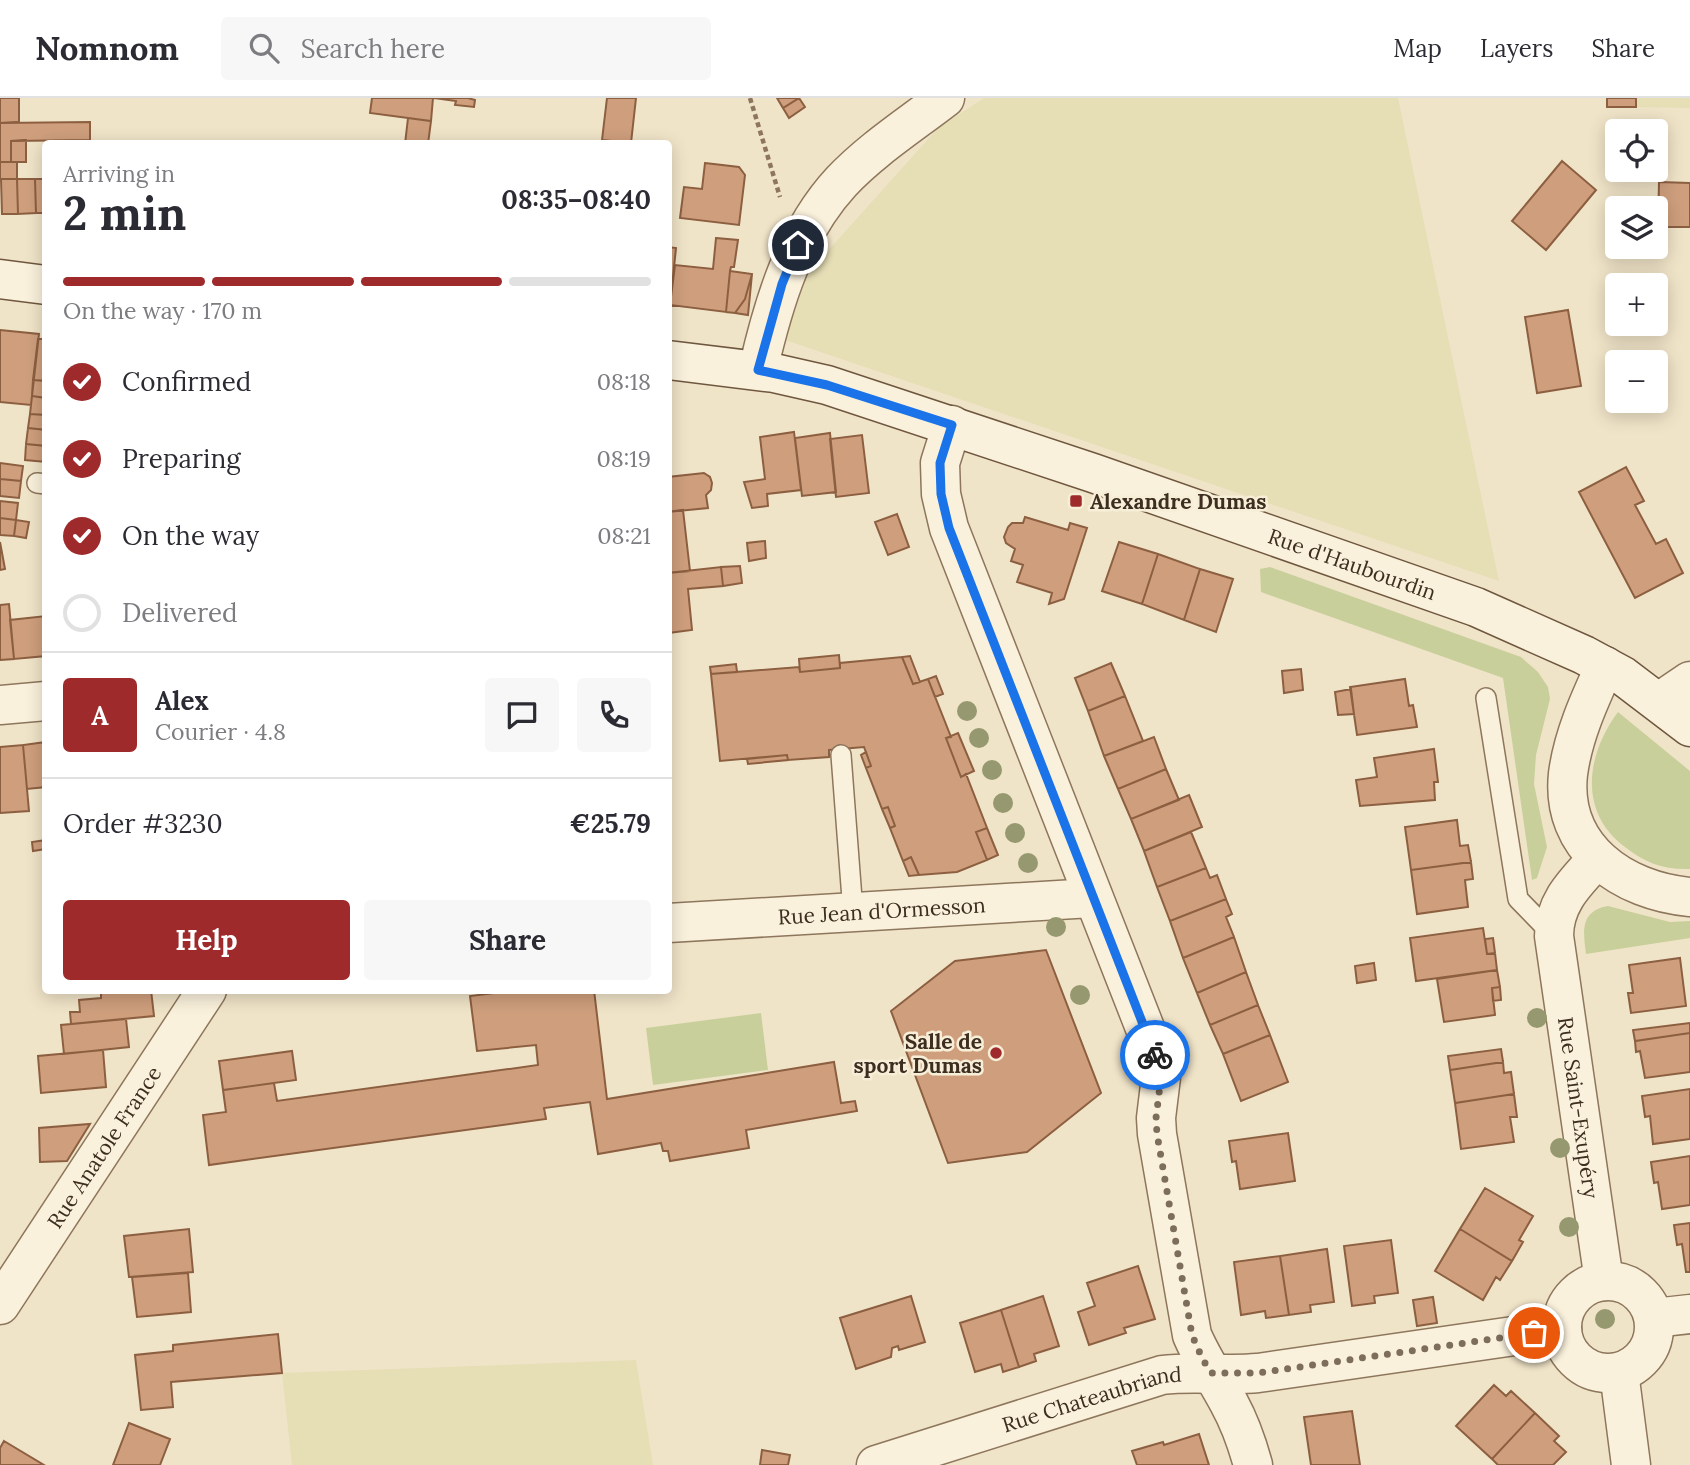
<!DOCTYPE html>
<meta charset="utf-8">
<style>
:root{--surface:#fff;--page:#f7f7f7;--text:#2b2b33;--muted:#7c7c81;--line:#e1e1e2;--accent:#9e2a2b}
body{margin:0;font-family:Lora,serif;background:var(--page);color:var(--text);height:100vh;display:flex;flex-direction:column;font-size:26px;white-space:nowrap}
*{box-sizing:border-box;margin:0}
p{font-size:23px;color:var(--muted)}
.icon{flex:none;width:38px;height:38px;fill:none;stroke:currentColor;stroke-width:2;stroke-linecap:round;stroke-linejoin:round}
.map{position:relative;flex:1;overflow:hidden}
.details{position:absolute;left:42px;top:42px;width:630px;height:854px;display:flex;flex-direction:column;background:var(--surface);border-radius:7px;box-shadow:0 4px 18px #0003}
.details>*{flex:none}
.tools{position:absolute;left:1605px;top:21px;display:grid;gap:14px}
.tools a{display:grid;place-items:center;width:63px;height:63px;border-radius:7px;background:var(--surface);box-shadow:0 4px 18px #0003;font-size:35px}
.pin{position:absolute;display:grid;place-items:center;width:60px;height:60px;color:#fff;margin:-30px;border:4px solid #fff;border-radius:50%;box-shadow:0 2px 7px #0007}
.courier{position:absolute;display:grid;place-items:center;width:70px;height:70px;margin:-35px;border:5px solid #1a73e8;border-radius:50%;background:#fff;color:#222;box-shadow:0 2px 9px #0007}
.headline em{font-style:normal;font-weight:700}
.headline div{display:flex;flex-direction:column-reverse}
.headline{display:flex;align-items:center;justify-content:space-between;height:119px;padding:0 21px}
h1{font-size:46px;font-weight:700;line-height:52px}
.bar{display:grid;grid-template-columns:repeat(4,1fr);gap:10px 7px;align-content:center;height:84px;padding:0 21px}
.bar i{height:9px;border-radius:5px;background:var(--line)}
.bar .on{background:var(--accent)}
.bar p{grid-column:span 4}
.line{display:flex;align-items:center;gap:18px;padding:0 21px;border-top:2px solid var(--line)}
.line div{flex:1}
.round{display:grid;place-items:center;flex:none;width:74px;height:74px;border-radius:7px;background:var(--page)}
ol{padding:0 21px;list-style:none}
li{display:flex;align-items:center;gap:21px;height:77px}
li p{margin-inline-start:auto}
li .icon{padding:7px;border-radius:50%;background:var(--accent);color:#fff;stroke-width:4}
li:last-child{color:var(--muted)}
li i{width:38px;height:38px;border:4px solid var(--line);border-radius:50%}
.action{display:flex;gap:14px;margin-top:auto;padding:14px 21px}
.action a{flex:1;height:80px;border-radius:7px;background:var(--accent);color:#fff;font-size:28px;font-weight:700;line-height:80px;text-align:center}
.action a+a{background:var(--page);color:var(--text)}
header{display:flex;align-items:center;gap:42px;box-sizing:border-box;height:98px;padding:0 35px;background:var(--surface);border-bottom:2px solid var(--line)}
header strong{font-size:33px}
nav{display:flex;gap:38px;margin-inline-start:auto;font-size:24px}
.search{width:490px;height:63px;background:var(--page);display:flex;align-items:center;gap:18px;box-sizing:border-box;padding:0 24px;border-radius:7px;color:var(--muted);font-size:26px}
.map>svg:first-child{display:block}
</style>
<header>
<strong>Nomnom</strong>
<div class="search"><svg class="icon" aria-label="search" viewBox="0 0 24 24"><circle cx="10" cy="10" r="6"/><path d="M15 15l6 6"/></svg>Search here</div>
<nav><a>Map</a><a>Layers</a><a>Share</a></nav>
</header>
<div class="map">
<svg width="1690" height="1367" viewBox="0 0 1690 1367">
<rect width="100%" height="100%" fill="#f0e4c8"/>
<path fill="#e6deb5" d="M984 0H1398L1499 483 785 242 808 175 938 30Z
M1636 0H1690V10L1636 9Z
M636 1262 653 1367H292L282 1275Z"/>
<path fill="#c9cf9b" d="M1270 469 1521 559 1538 574 1548 589 1550 601 1536 657 1534 686 1547 749 1537 780 1532 782 1503 580 1261 494 1260 471Z
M1618 614 1690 673V771C1664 772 1645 765 1625 749 1578 714 1586 657 1618 614Z
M1608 808 1670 824 1690 823V840L1586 856C1583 833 1580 813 1608 808Z
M761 915 768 972 653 987 646 930Z"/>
<path fill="#cf9f7d" stroke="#8d5f41" stroke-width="2" d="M0 0H19V24L0 25Z
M372 0H433L431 23 370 15Z
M434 0H468L475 2 474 9 455 7 456 3Z
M607 0H636L631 45 602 42Z
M777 0H799L783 10Z
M799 0 805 9 789 20 783 10Z
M1607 0H1636V9H1607Z
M408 20 431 23 428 46H405Z
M90 24V42L11 43V64H0V25Z
M26 42V64H11V43Z
M1562 63 1596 92 1546 152 1512 123Z
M0 64H17V81H0Z
M705 65 739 69 745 77 739 127 680 120 684 89 702 91Z
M1 81H17L18 116H2Z
M17 81H35L36 115 18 116Z
M35 81H46V115H36Z
M1659 84 1690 85V129H1658Z
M716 140 738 142 734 169H731L730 173 726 214 670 207 675 167 713 171Z
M668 149 676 150 669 217H668Z
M730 173 752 176 745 201 735 215 726 214Z
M752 176 748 217 735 215 745 201Z
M1568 212 1581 288 1537 295 1525 219Z
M0 232 39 236 31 307 0 304Z
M38 241H46V283L33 282Z
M33 282 46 283V300L32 298Z
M32 298 46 300V317L30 316Z
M30 316 46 317V332L28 330Z
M28 330 46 332V348L26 346Z
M794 334 801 392 767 396 768 408 752 410 744 384 765 381 760 339Z
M830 335 836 394 802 398 795 340Z
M862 337 869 395 836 399 830 341Z
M26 346 46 348V364L25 362Z
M0 365 23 368 21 383 0 381Z
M1626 369 1644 403 1635 407 1656 446 1666 441 1683 475 1635 500 1579 394Z
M704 375 710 379 712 385 711 392 706 397 708 410 668 414V379Z
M0 381 21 383 19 400 0 398Z
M0 403 18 405 16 422 0 420Z
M683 412 690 473 668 475V414Z
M897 416 909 449 888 457 875 424Z
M1025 419 1068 432 1070 425 1087 430 1064 501 1049 506 1052 495 1017 484 1023 467 1011 463 1015 451 1006 445 1004 439 1008 429 1012 425H1023Z
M0 420 16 422 14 438 0 437Z
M16 422 29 424 26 440 14 438Z
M765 443 766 460 749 463 747 445Z
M0 444 5 471 0 472Z
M1119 444 1158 456 1142 506 1102 493Z
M1158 456 1200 471 1184 522 1142 506Z
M740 468 742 485 723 488 721 469Z
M721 469 723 488 688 491 692 532 668 535V475Z
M1200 471 1233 481 1216 534 1184 522Z
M9 506 14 561 0 562V507Z
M46 518V558L14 561 10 522Z
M839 557 840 570 800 574 799 561Z
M910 558 920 584 913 586 902 559Z
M902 559 913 586 928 581 951 639 946 640 961 679 966 676 987 730 976 734 987 762 957 774 919 777 911 759 903 763 890 730 895 728 888 709 882 711 866 670 871 668 864 649 829 652V659L788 662 787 657 720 663 711 576 799 569 800 574 840 570V565Z
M1111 565 1125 598 1088 613 1075 580Z
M736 566 737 574 711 576 710 569Z
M1301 571 1303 592 1284 595 1282 573Z
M936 578 943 596 935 599 928 581Z
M1405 581 1409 608 1413 607 1417 629 1357 637 1350 589Z
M1351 591 1354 616 1338 617 1335 594Z
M1125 598 1143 643 1104 658 1088 613Z
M958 635 974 673 961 679 946 640Z
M1154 639 1166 671 1118 691 1104 658Z
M46 644V689L27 691 23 647Z
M23 647 29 713 0 715V649Z
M1434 651 1438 684H1434L1435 702 1360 708 1356 682 1377 679 1374 660Z
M866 654 871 668 866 670 861 657Z
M787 657 788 662 748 666 747 661Z
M1166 671 1179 702 1131 721 1118 691Z
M1189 697 1202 729 1144 753 1131 721Z
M888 709 895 728 890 730 882 711Z
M1457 722 1460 748 1468 747 1471 764 1411 772 1405 729Z
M987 730 998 757 987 762 976 734Z
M1191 734 1206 770 1157 789 1144 753Z
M46 742V751L33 753 32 744Z
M911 759 919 777 909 778 903 763Z
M1471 764 1473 781 1465 782 1468 809 1417 816 1411 772Z
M1206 770 1210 780 1217 777 1226 801 1170 823 1157 789Z
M1226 801 1232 816 1226 819 1234 839 1183 860 1170 823Z
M1483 830 1487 856 1495 855 1497 872 1416 883 1410 840Z
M1234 839 1246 874 1197 895 1183 860Z
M1493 840 1495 855 1487 856 1485 841Z
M1046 852 1101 995 1027 1054 948 1065 891 913 955 863Z
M1680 860 1686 908 1631 915 1628 895H1633L1629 867Z
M1374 865 1376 882 1357 885 1355 868Z
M1497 872 1500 889 1492 890 1495 917 1444 924 1437 881Z
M1246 874 1258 907 1210 927 1197 895Z
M1500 889 1501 902 1493 903 1492 890Z
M101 892H151L154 918 71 926 70 914H80L79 902 101 900Z
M517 892H594L607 1001 834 964 841 1005 855 1003 857 1013 746 1032 749 1050 670 1063 668 1053H663L661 1045 598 1056 590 1004 544 1010 546 1021 209 1067 203 1017 226 1014 223 992 274 985 277 1003 538 967 536 947 477 953 470 898Z
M1258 907 1270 937 1223 956 1210 927Z
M126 921 129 949 64 956 61 927Z
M1690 925V935L1635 943 1633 932Z
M1690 935V974L1645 980 1640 953 1636 954 1635 943Z
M1270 937 1288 984 1241 1003 1223 956Z
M1501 951 1503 964 1450 972 1448 958Z
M103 952 106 989 41 995 38 958Z
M292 953 296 982 223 992 219 963Z
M1503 964 1504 975 1511 974 1514 996 1455 1005 1450 972Z
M1690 991V1041L1653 1046 1650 1018 1645 1019 1642 998Z
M1514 996 1517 1019H1510L1514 1044 1461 1051 1455 1005Z
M90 1026 67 1063 40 1064 39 1030Z
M1288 1035 1295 1083 1240 1091 1236 1063 1232 1064 1229 1043Z
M1690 1058V1107L1662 1111 1658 1084 1654 1085 1651 1064Z
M1485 1090 1533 1118 1519 1142 1523 1144 1512 1163 1460 1131Z
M1690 1125V1174H1686L1682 1146 1677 1147 1674 1127Z
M189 1131 193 1174 129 1179 124 1138Z
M1460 1131 1512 1163 1500 1182 1496 1179 1483 1202 1435 1173Z
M1391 1142 1398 1195 1374 1198 1375 1205 1352 1208 1344 1148Z
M1327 1151 1334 1204 1310 1207 1311 1214 1289 1217 1280 1158Z
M1280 1158 1289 1217 1266 1220 1265 1213 1241 1217 1234 1164Z
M1138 1168 1155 1221 1124 1230 1126 1235 1089 1247 1078 1214 1095 1208 1087 1185Z
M188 1175 191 1214 137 1219 132 1179Z
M911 1198 925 1244 899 1252 898 1248 892 1250 891 1259 856 1271 840 1220Z
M1043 1198 1059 1248 1034 1256 1036 1263 1019 1269 1001 1212Z
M1433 1199 1437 1225 1417 1228 1413 1202Z
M1001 1212 1019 1269 1003 1274 1001 1266 975 1274 960 1225Z
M278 1236 282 1275 171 1284 173 1309 141 1312 135 1257 173 1253V1247Z
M1494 1287 1506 1298 1511 1293 1535 1315 1492 1361 1456 1328Z
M1352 1313 1360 1367H1311L1304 1319Z
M1535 1315 1559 1338 1554 1343 1566 1354 1553 1367H1498L1492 1361Z
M129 1325 170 1341 160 1367H113Z
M1199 1336 1209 1367H1137L1132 1353 1163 1344 1164 1347Z
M4 1343 44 1367H0V1350Z
M762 1352 790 1357 788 1367H760Z"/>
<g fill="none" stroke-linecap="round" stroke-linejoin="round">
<defs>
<path id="lane" d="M37 385 46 386
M1486 600 1518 801 1554 838
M841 657 853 814"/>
<g id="street">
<path d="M758 272C773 206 794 135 841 84 871 52 910 27 945 0"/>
<path d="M952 327 940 365 941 396 949 430 1154 953 1161 979 1156 1020 1157 1036 1192 1237C1202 1261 1217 1282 1229 1305 1240 1325 1247 1345 1253 1367"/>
<path d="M1605 568C1589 603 1573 638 1568 676 1560 750 1623 793 1690 799"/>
<path d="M1659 604 1690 583"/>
<path d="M0 607 46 603"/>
<path id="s1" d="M1597 761C1576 784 1554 804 1554 838L1604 1183"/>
<path id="s2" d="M668 825 1092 800"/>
<circle cx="1608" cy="1229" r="46"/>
<path id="s3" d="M0 1207 207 892"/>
<path d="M1654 1220 1690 1216"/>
<path d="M1619 1274 1631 1367"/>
<path id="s4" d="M876 1367 1162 1277C1194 1273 1226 1278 1258 1275L1562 1231"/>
</g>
<g id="secondary">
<path d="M0 181 46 187"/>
<path id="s5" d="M668 262 774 275 827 287 1093 375 1476 509 1584 557 1623 578 1690 629"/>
</g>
</defs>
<use href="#lane" stroke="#8d765c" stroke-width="22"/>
<use href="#street" stroke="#8d765c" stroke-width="41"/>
<use href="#secondary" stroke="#6f573f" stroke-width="41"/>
<path stroke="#8d765c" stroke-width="4.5" stroke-dasharray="5 3.5" stroke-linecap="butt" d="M750 0 780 99"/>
<use href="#lane" stroke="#faf1dc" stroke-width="19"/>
<use href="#street" stroke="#faf1dc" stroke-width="38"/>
<use href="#secondary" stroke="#faf1dc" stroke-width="38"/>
</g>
<g fill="#96986f">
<circle cx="967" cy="613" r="10"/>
<circle cx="979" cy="640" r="10"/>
<circle cx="992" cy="672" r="10"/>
<circle cx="1003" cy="705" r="10"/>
<circle cx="1015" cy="735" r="10"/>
<circle cx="1028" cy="765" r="10"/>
<circle cx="1056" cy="829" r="10"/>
<circle cx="1080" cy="897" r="10"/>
<circle cx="1537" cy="920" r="10"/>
<circle cx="1560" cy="1050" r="10"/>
<circle cx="1569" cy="1129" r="10"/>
<circle cx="1605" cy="1221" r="10"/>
</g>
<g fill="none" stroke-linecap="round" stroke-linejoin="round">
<path stroke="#7c6e5b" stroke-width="7" stroke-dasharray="0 12.6" d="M1155 957 1161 979 1156 1020 1157 1036 1192 1237 1203 1262 1212 1275H1258L1534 1235"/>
<path stroke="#1a73e8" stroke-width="9" d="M798 147 782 186 758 272 827 287 952 327 940 365 941 396 949 430 1155 957"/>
</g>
<g fill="#9e2a2b" stroke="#f7eed8" stroke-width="2.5">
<rect x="1069" y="396" width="14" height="14" rx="3.5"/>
<circle cx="996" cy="955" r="7"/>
</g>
<g text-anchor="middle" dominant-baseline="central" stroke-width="5" stroke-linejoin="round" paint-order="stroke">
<g font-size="21" font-weight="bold" fill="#3d2e20" stroke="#f7eed8" text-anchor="start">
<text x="1090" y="403">Alexandre Dumas</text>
<text x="982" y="943" text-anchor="end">Salle de<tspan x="982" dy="24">sport Dumas</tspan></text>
</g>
<g font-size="21" fill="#3d2e20" stroke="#f7eed8">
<text stroke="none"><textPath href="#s5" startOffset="716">Rue d'Haubourdin</textPath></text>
<text stroke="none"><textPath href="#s2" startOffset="214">Rue Jean d'Ormesson</textPath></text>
<text stroke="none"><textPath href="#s1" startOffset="264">Rue Saint-Exupéry</textPath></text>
<text stroke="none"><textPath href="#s3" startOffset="189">Rue Anatole France</textPath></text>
<text stroke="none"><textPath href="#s4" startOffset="226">Rue Chateaubriand</textPath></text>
</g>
</g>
</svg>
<div class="tools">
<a><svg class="icon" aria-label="locate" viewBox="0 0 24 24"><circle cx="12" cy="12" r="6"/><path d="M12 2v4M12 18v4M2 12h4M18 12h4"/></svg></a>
<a><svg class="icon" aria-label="layers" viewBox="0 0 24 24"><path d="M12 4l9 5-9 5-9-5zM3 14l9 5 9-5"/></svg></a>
<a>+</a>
<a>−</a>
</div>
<div class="pin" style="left:1534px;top:1235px;background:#ea580c"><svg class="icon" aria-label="bag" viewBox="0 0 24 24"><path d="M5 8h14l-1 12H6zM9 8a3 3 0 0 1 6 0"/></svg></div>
<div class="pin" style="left:798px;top:147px;background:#1f2937"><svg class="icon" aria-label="home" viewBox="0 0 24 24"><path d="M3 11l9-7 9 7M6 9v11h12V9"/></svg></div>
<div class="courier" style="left:1155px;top:957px"><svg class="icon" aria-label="bike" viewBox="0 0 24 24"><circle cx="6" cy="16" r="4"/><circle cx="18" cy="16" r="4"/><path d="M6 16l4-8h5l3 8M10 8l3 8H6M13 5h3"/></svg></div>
<section class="details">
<div class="headline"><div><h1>2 min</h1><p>Arriving in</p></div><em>08:35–08:40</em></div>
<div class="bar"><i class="on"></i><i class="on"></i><i class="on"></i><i></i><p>On the way · 170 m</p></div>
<ol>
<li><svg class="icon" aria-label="check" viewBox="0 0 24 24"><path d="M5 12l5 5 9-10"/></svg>Confirmed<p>08:18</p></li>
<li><svg class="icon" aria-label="check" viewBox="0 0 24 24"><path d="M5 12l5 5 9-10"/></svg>Preparing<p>08:19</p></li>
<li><svg class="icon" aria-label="check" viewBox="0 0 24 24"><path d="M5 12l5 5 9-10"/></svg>On the way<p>08:21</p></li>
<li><i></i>Delivered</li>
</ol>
<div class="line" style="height:126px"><b class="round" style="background:var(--accent);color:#fff">A</b><div><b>Alex</b><p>Courier · 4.8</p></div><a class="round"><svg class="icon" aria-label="chat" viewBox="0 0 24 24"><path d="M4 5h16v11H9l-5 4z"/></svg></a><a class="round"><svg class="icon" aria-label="phone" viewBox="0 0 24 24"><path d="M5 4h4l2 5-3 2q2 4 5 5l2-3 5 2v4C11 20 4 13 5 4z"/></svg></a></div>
<div class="line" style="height:91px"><div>Order #3230</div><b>€25.79</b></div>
<div class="action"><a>Help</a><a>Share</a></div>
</section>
</div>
